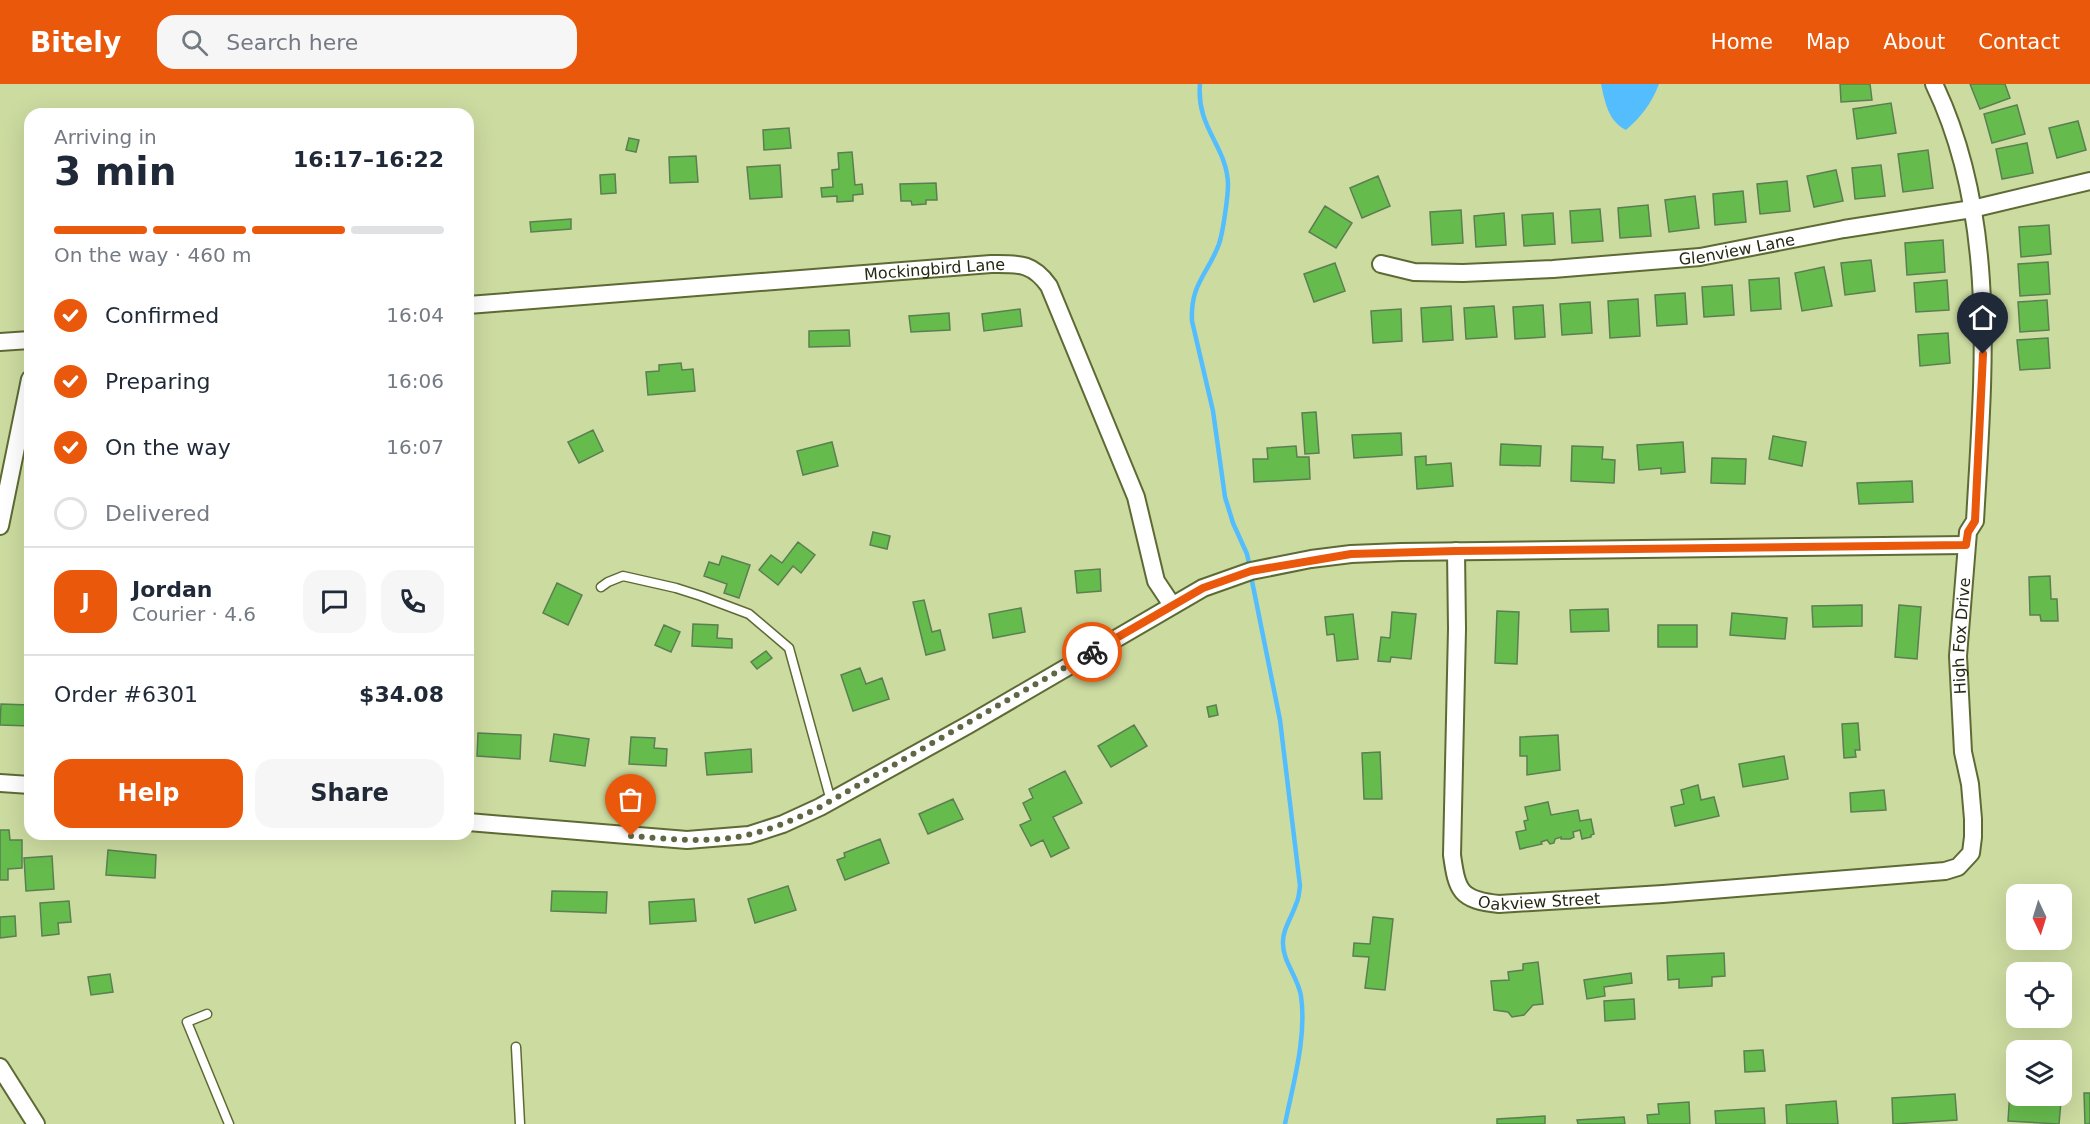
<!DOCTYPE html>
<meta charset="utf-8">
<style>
:root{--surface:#fff;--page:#f6f6f7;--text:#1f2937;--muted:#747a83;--line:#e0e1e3;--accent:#ea580c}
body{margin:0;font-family:"DejaVu Sans",sans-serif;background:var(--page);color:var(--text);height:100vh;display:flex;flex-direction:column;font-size:22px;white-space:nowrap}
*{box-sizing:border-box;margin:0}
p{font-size:20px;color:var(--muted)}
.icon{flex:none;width:33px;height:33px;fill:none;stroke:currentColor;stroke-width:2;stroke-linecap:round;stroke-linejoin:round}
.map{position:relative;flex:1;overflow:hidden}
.side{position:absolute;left:24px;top:24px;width:450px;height:732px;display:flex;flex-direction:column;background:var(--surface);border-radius:18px;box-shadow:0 6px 24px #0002}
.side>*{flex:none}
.needle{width:39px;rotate:176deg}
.tools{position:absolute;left:2006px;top:800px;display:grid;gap:12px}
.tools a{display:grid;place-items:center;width:66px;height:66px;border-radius:12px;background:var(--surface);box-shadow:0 6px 24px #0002;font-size:30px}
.pin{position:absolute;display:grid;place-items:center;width:51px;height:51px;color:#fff;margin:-62px -26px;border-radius:50% 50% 50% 0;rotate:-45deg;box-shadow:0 0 6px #0007}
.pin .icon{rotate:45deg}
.courier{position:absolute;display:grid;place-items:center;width:60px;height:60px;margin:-30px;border:4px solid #ea580c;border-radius:50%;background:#fff;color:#222;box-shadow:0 2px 8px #0007}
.head em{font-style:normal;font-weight:700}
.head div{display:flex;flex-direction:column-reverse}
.head{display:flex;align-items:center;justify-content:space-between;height:102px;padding:0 30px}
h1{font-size:39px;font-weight:700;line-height:45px}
.bar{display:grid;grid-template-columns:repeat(4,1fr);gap:9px 6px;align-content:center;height:72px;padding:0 30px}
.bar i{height:8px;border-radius:4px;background:var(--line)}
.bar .current{background:var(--accent)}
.bar p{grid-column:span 4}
.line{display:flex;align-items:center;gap:15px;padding:0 30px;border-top:2px solid var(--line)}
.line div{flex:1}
.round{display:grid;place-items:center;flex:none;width:63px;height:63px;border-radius:18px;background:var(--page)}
ol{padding:0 30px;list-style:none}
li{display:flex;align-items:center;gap:18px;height:66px}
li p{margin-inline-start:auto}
li .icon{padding:6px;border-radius:50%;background:var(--accent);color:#fff;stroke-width:4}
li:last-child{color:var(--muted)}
li i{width:33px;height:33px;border:3px solid var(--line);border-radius:50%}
.button{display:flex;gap:12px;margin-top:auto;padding:12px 30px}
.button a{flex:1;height:69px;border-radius:18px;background:var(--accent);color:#fff;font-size:24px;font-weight:700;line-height:69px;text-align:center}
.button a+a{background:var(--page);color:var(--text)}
header{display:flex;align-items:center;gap:36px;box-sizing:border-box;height:84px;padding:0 30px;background:var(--accent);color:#fff}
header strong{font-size:28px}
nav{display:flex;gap:33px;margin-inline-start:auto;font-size:21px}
.search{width:420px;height:54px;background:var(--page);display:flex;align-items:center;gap:15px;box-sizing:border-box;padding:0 21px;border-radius:18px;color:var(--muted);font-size:22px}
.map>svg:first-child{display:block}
</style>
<header>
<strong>Bitely</strong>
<div class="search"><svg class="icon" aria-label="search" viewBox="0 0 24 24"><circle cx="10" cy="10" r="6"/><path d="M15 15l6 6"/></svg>Search here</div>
<nav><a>Home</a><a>Map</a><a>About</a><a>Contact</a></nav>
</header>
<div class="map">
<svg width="2090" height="1040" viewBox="0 0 2090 1040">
<rect width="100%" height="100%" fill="#ccdba0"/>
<path fill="#54bdfe" d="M1601 0H1659C1651 20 1642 32 1626 46 1608 37 1605 18 1601 0Z"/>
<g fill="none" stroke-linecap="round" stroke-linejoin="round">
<path stroke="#54bdfe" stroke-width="4.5" d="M1200 0C1196 44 1227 62 1228 100 1228 113 1223 148 1219 160 1208 190 1190 200 1192 237L1213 327 1225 413 1233 439 1247 470 1250 484
M1251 492 1280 636 1300 802C1299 808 1299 815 1296 820 1292 833 1282 846 1283 860 1283 878 1298 893 1301 912 1307 953 1293 1000 1285 1040"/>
</g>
<path fill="#66bb4d" stroke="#5b7f52" stroke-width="1.5" d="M1840 0H1870L1872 16 1841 18Z
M1970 0H2005L2010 14 1980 25Z
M1891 19 1896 49 1857 55 1853 25Z
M2017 21 2025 50 1992 59 1984 30Z
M2078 37 2086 66 2057 74 2049 44Z
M789 44 791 64 764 66 763 46Z
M629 54 639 56 636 68 626 66Z
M2027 59 2033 89 2002 95 1996 65Z
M1928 66 1933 104 1903 108 1898 70Z
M852 68 855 101 862 100 863 110 853 111V117L837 118V112L822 113 821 104 833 103 832 86 839 85 838 69Z
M696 72 698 98 670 99 669 73Z
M780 81 782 113 750 115 747 83Z
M1881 81 1885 112 1855 115 1852 84Z
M1836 86 1843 117 1814 123 1807 92Z
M615 90 616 109 601 110 600 91Z
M1378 92 1390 122 1362 134 1350 104Z
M1787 97 1790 127 1760 130 1757 100Z
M936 99 937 116H926V120L912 121 911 117H901L900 100Z
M1743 107 1746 138 1715 141 1713 110Z
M1695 112 1699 144 1669 148 1665 116Z
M1648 121 1651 152 1620 154 1618 124Z
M1325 122 1352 139 1336 164 1309 148Z
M1600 125 1603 157 1572 159 1570 127Z
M1461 126 1463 159 1432 161 1430 128Z
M1504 129 1506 161 1476 163 1474 132Z
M1553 129 1555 160 1524 162 1522 131Z
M571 135V145L531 148 530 138Z
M2049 141 2051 170 2021 173 2019 143Z
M1943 156 1945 188 1907 191 1905 159Z
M1871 176 1875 207 1845 211 1841 179Z
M2048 178 2050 210 2020 212 2018 180Z
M1335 179 1345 207 1314 218 1304 190Z
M1824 183 1832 222 1802 227 1795 189Z
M1779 194 1781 225 1751 227 1749 196Z
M1947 196 1949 226 1916 228 1914 199Z
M1732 201 1734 231 1704 233 1702 203Z
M1685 209 1687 240 1657 242 1655 211Z
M1638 215 1640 252 1610 254 1608 217Z
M2047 216 2049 246 2020 248 2018 218Z
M1590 218 1592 249 1562 251 1560 220Z
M1543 221 1545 253 1515 255 1513 223Z
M1451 222 1453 256 1423 258 1421 224Z
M1494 222 1497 253 1466 255 1464 224Z
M1020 225 1022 242 984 247 982 230Z
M1401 225 1402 257 1373 259 1371 227Z
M949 229 950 246 911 248 909 232Z
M849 246 850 262 809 263V247Z
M1948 249 1950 279 1920 282 1918 251Z
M2048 254 2050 284 2020 286 2017 256Z
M681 279 682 286 693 285 695 307 648 311 646 288 659 287V281Z
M1316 328 1319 369 1305 370 1302 329Z
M593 346 603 367 579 379 568 358Z
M1401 349 1402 371 1354 374 1352 351Z
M1773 352 1806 358 1802 382 1769 375Z
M832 358 838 382 803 391 797 367Z
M1683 358 1685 388 1661 390V384L1639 386 1637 361Z
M1501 360 1541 362 1540 382 1500 381Z
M1296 362 1297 373H1309L1310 395 1254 398 1253 375H1268L1267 364Z
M1572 362 1603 363 1602 375 1615 376 1614 399 1571 397Z
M1426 372V381L1451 379 1453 402 1417 405 1415 373Z
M1712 374 1746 375 1745 400 1711 399Z
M1912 397 1913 418 1859 420 1857 399Z
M873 448 890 452 887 465 870 461Z
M798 458 815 471 801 489 793 482 778 501 759 486 771 471 782 479Z
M722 472 750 481 739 514 724 509 727 500 704 492 709 478 719 481Z
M1100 485 1101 507 1077 509 1075 487Z
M2050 492 2051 515H2057L2058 537H2041L2040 531H2030L2029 493Z
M557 499 582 511 568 541 543 529Z
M924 516 932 548 940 546 945 566 926 571 913 518Z
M1862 521V542L1813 543 1812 522Z
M1899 521 1921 523 1917 575 1895 573Z
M1021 524 1025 548 993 554 989 530Z
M1608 525 1609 547 1571 548 1570 526Z
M1497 527 1519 528 1517 580 1495 579Z
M1392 528 1416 530 1411 575 1391 573 1390 578 1378 577 1381 553 1390 554Z
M1732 529 1787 534 1785 555 1730 551Z
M1353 530 1358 575 1337 577 1334 550 1327 551 1325 533Z
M693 540 718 541 717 554 732 555V564L692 562Z
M664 541 680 548 671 568 655 561Z
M1658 541H1697V563H1658Z
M766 567 772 574 757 585 751 578Z
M860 584 866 600 882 594 889 615 853 627 841 591Z
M1 620 30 621V642L0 641Z
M1216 621 1218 631 1209 633 1207 623Z
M1858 639 1860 666H1855L1856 673 1844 674 1842 640Z
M1134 641 1147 662 1111 683 1098 662Z
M478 649 521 651 520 675 477 672Z
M554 650 589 655 585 682 550 677Z
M1558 651 1560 686 1527 691V672H1520V653Z
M631 653 655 654 654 664 667 665 666 682 629 680Z
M751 665 752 688 707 691 705 669Z
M1380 668 1382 715H1364L1362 669Z
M1784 672 1788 695 1743 703 1739 680Z
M1065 687 1082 719 1053 733 1069 764 1051 773 1043 756 1031 762 1020 741 1031 736 1023 719 1033 714 1029 705Z
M1698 701 1701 716 1714 713 1719 732 1675 742 1671 723 1684 720 1681 706Z
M1884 706 1886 726 1851 728 1850 709Z
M953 715 963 735 928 750 919 730Z
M1548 718 1551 731 1578 726 1580 737 1591 735 1594 750 1591 751V753L1582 755 1580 746 1573 748 1574 753 1570 755H1561V753L1555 755 1554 759 1550 760 1547 756 1541 758 1542 760 1520 765 1516 748 1526 746 1524 737 1528 736 1525 723Z
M0 746H9L10 756H22V784L8 785V796H0Z
M880 755 889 779 845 796 837 776 845 773 844 769Z
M108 766 156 771 155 794 106 791Z
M52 772 54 805 26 807 24 774Z
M788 802 796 826 755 839 748 815Z
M552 807 607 808 606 829 551 827Z
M694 815 696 837 650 840 649 818Z
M69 817 71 838 58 839 59 850 42 852 40 819Z
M15 832 16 852 0 854V833Z
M1373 833 1393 835 1385 906 1365 904 1369 873 1353 872 1354 859 1370 860Z
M1724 869 1725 892 1712 893V902L1679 904V895L1668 896 1667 872Z
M1538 878 1543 920 1533 921 1524 931 1512 933 1508 928 1494 926 1491 897 1509 896 1508 888 1523 886V880Z
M1631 889 1632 899 1604 903 1605 912 1587 915 1584 896Z
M110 890 113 908 91 911 88 893Z
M1634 915 1635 935 1605 937 1604 917Z
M1763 966 1765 987 1745 988 1744 967Z
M2010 1006H2016V1011H2040V1015L2061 1017 2059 1040 2008 1037Z
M2084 1009H2090V1040H2085Z
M1955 1010 1957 1036 1893 1040 1892 1014Z
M1836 1017 1838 1040H1787L1786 1021Z
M1689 1018 1690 1040H1648L1647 1031 1659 1030 1658 1020Z
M1764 1024 1765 1040H1716L1715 1027Z
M1545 1032V1040H1497V1035Z
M1624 1033 1625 1040H1578L1577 1036Z"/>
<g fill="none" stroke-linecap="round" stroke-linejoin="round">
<defs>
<path id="lane" d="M601 503 608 498 623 492 676 504 701 512 749 530 789 564 831 717
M207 930 187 938 229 1040
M516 963 520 1040"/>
<g id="street">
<path id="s1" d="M1381 180 1414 188 1463 189 1553 185 1700 173 1844 145 1972 125 2090 97"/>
<path id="s2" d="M468 221 991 180C1018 180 1032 178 1049 202L1136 413 1156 497 1172 521"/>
<path d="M0 258 30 256"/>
<path d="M0 442 30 295"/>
<path id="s3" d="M1456 467 1457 545 1452 771C1457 807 1460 816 1499 820L1663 810 1909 790 1945 787 1958 783 1971 769 1973 753V735L1970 700 1963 668 1958 572 1968 448 1975 437C1983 292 1999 135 1934 0"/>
<path d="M0 699 30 701"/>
<path d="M468 738 687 756 749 751 783 740 820 723 968 641 1203 504 1251 487 1311 475 1351 470 1401 468 1966 461"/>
<path d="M0 983 36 1040"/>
</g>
</defs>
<use href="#lane" stroke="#5e6a34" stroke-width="11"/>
<use href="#street" stroke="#5e6a34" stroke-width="20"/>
<use href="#lane" stroke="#fff" stroke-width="8"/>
<use href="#street" stroke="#fff" stroke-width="16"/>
</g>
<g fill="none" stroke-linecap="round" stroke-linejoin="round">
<path stroke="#5f6744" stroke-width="6" stroke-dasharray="0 10.8" d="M631 752C670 755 712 760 751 750 775 744 798 734 820 723L1092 568"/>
<path stroke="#ea580c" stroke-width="8" d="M1092 568 1203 504 1251 487 1351 470 1455 467 1966 461 1968 448 1975 437 1983 270"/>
</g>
<g text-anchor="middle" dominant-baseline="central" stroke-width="5" stroke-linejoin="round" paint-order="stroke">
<g font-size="16" fill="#242912" stroke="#d9e8ad">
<text stroke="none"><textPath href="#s1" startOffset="358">Glenview Lane</textPath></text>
<text stroke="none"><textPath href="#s2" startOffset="468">Mockingbird Lane</textPath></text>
<text stroke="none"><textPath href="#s3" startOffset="1080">High Fox Drive</textPath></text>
<text stroke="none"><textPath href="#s3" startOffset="422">Oakview Street</textPath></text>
</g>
</g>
</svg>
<div class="tools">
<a><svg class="needle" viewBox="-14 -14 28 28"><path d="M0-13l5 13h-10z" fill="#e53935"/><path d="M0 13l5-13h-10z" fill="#747a83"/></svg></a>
<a><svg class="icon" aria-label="locate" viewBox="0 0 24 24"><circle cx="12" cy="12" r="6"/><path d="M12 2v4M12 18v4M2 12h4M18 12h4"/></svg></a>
<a><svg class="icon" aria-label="layers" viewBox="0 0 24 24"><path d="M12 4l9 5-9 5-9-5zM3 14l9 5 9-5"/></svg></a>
</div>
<div class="pin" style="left:631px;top:752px;background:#ea580c"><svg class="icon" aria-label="bag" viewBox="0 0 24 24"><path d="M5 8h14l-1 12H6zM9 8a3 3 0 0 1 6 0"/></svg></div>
<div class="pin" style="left:1983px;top:270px;background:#1f2937"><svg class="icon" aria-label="home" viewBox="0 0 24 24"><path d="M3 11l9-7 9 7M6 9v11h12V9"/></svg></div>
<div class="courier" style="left:1092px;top:568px"><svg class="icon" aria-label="bike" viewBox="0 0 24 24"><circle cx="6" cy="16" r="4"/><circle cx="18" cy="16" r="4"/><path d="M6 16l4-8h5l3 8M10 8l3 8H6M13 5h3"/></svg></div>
<section class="side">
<div class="head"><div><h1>3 min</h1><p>Arriving in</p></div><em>16:17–16:22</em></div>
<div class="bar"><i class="current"></i><i class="current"></i><i class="current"></i><i></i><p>On the way · 460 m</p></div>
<ol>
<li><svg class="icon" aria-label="check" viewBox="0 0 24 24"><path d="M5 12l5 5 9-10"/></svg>Confirmed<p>16:04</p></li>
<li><svg class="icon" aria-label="check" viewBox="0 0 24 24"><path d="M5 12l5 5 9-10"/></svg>Preparing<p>16:06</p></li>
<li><svg class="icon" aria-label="check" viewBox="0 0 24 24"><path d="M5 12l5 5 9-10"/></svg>On the way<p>16:07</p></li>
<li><i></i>Delivered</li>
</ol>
<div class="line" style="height:108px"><b class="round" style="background:var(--accent);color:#fff">J</b><div><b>Jordan</b><p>Courier · 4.6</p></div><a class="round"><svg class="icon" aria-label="chat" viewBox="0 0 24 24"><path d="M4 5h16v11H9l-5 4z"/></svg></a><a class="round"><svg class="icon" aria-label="phone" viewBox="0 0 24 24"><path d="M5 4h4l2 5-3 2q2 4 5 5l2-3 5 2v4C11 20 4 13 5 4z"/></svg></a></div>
<div class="line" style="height:78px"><div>Order #6301</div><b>$34.08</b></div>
<div class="button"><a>Help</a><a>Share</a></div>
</section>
</div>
